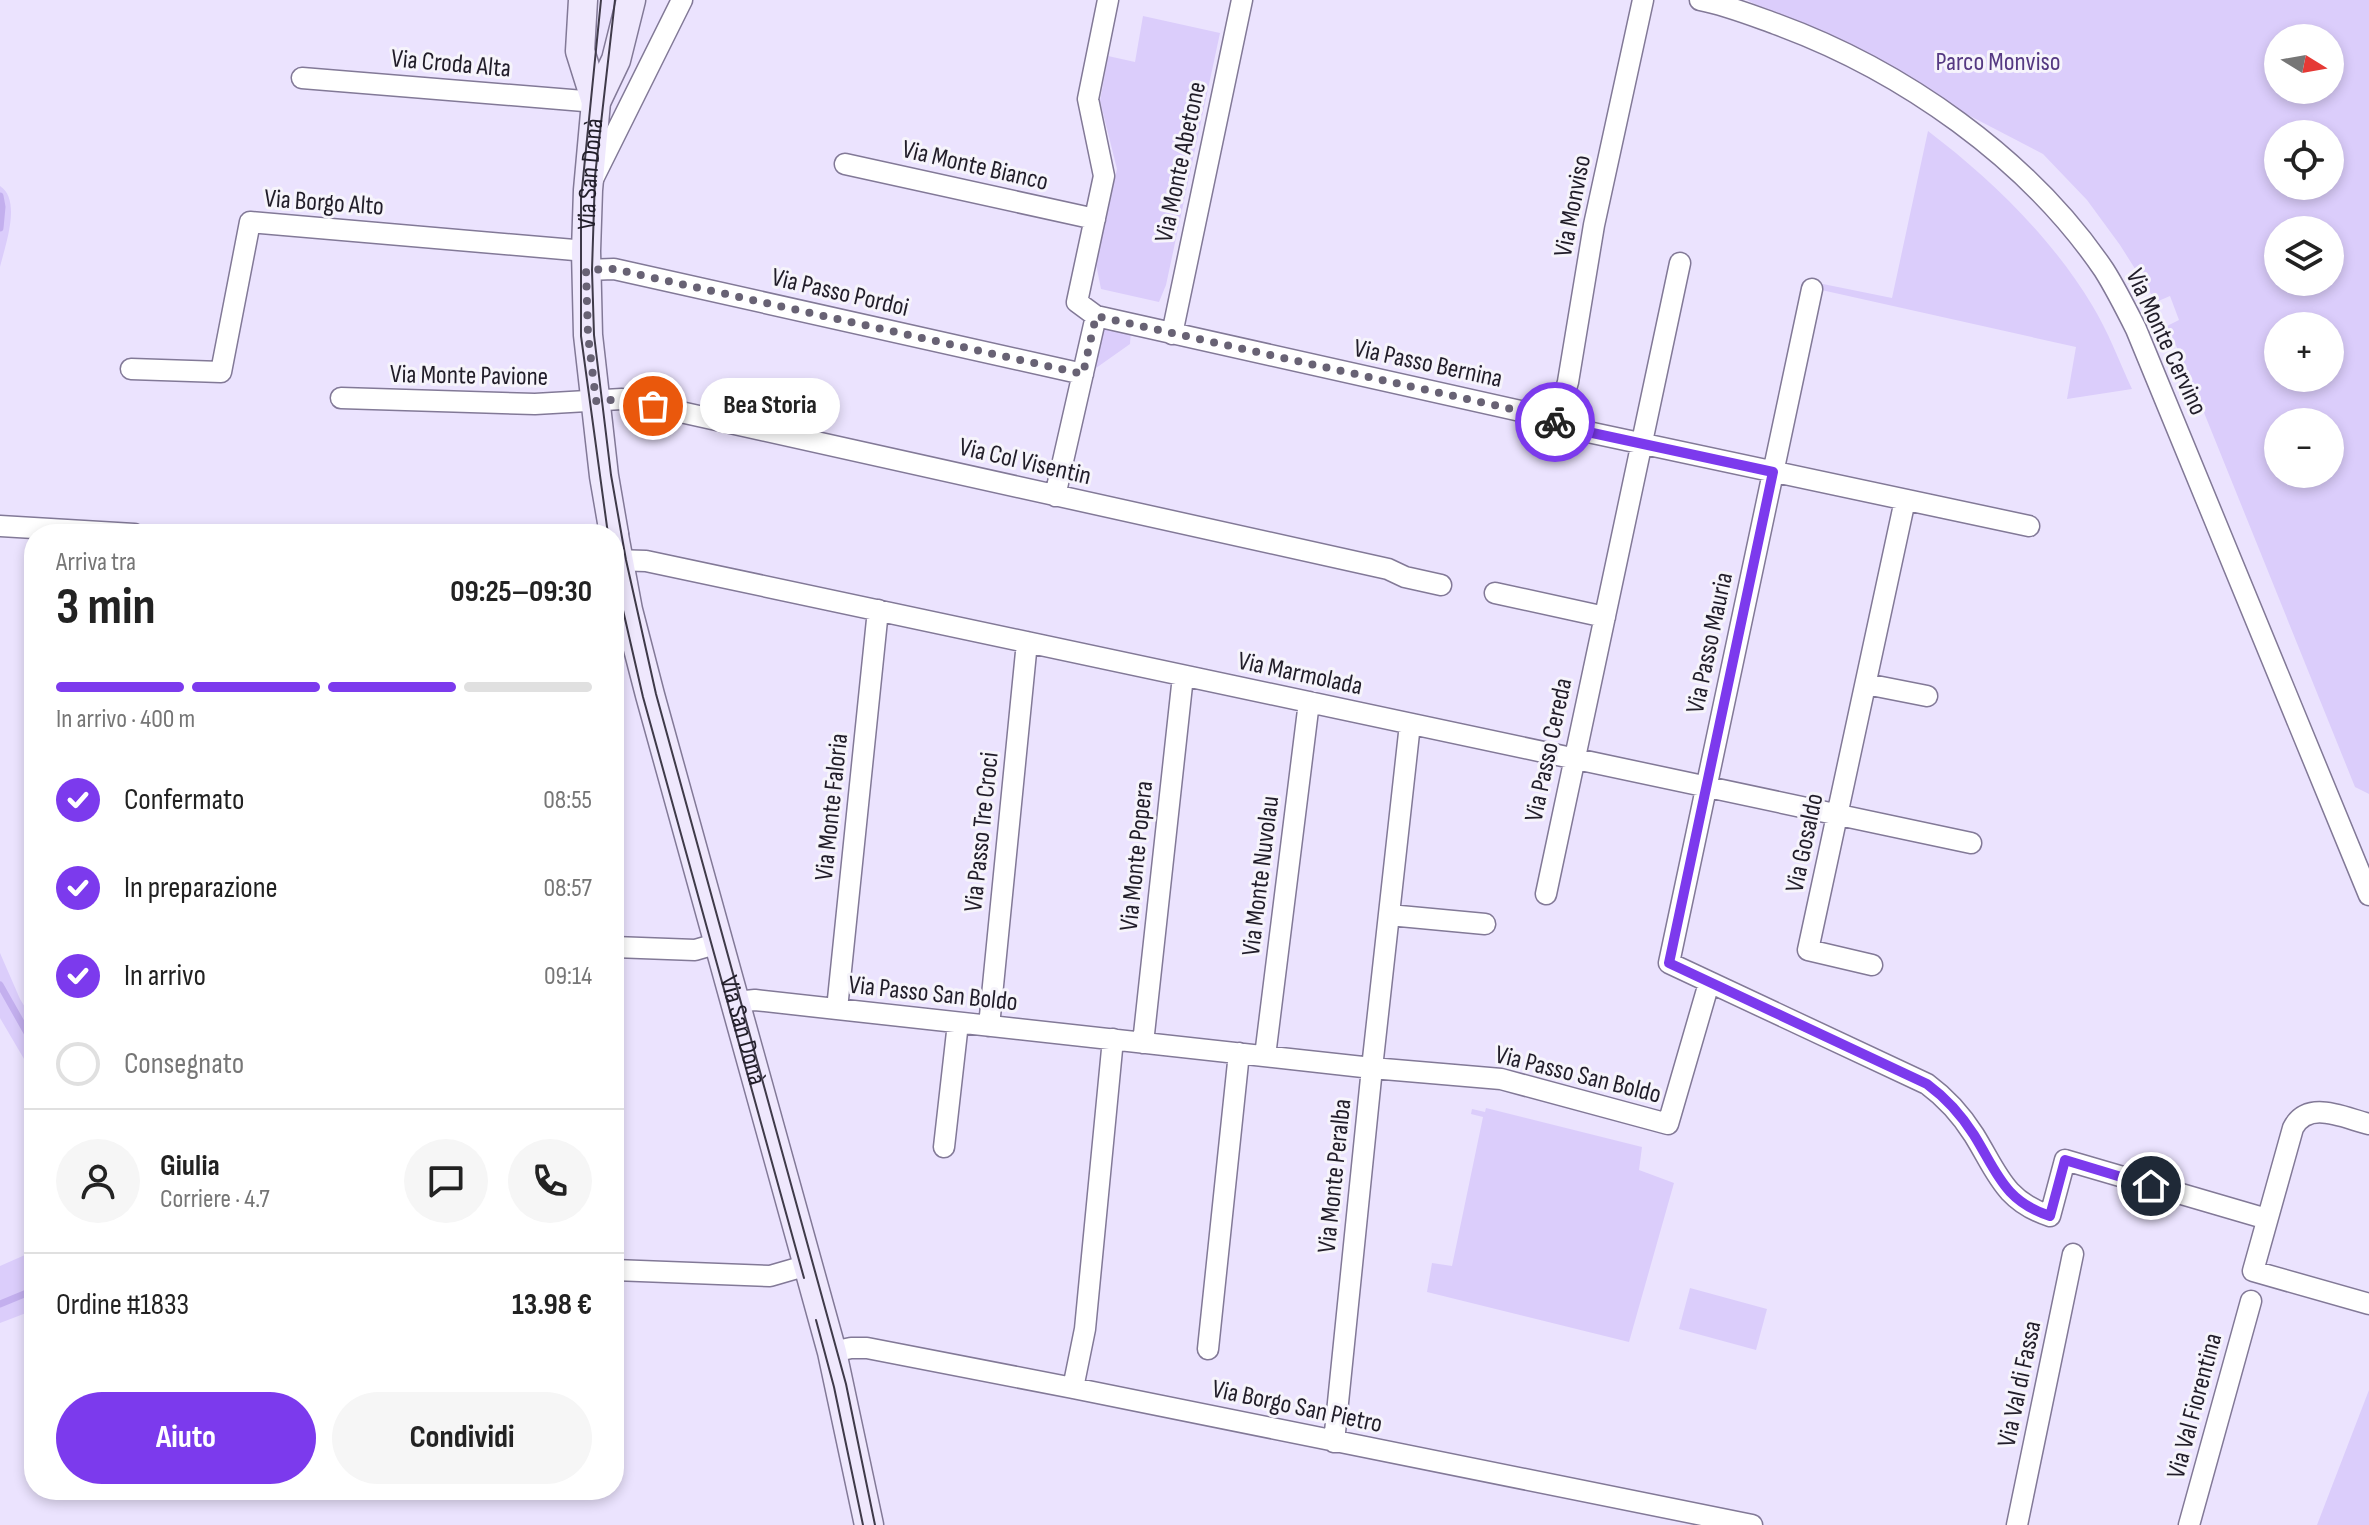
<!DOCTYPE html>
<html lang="it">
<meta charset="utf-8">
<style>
:root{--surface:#fff;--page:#f6f6f6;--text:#222;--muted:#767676;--line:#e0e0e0;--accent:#7c3aed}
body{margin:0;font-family:"Sofia Sans Condensed",sans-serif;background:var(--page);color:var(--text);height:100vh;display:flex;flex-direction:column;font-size:30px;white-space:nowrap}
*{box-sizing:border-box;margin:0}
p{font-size:26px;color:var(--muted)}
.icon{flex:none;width:44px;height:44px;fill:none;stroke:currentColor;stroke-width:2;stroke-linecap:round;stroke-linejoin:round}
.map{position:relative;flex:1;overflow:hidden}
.sheet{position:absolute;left:24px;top:524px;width:600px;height:976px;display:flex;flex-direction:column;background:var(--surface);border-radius:32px;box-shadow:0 4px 12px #0003}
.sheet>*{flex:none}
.needle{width:52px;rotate:101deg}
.buttons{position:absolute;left:2264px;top:24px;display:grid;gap:16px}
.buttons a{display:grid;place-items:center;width:80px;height:80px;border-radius:50%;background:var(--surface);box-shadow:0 4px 12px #0003;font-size:40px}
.pin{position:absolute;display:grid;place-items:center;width:68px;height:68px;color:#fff;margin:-34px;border:4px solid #fff;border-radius:50%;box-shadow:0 2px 8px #0007}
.courier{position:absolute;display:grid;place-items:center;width:80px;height:80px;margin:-40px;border:6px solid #7c3aed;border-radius:50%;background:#fff;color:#222;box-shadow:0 2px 10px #0007}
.bubble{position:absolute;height:56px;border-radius:28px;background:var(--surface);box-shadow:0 4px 12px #0003;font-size:26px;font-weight:700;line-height:56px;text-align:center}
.overview em{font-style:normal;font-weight:700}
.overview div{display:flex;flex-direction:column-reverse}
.overview{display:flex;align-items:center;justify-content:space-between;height:136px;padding:0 32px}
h1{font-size:52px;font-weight:700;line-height:60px}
.bar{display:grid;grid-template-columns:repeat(4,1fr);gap:12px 8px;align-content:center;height:96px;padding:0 32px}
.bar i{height:10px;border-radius:6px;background:var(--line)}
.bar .selected{background:var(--accent)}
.bar p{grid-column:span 4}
.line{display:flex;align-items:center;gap:20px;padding:0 32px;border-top:2px solid var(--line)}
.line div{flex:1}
.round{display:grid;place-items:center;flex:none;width:84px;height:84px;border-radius:42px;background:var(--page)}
ol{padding:0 32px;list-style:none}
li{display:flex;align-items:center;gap:24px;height:88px}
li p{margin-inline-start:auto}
li .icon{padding:8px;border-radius:50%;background:var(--accent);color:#fff;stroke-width:4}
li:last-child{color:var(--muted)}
li i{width:44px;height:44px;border:4px solid var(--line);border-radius:50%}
.action{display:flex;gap:16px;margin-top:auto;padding:16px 32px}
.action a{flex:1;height:92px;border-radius:48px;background:var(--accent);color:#fff;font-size:32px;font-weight:700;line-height:92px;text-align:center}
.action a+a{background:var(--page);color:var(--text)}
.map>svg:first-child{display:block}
</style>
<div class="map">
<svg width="2369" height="1525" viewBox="0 0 2369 1525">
<rect width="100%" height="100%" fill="#ebe3fe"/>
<path fill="#dbcdfb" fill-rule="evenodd" d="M1747 0H2369V794L2355 787 2184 363 2167 326 2179 320 2170 296 2156 302 2120 245 2087 200 2043 154ZM2278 38H2330V90H2278ZM2278 134H2330V186H2278ZM2278 230H2330V282H2278ZM2278 326H2330V378H2278ZM2278 422H2330V474H2278Z
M1143 16 1220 33 1166 285 1159 302 1101 289 1096 264 1117 169 1100 101 1108 56 1135 62Z
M1928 131C1991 179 2051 237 2092 305 2108 331 2119 361 2132 389L2067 399 2076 347 1817 289 1818 283 1892 298Z
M0 186C22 200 5 246 0 267Z
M1096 316 1131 329 1130 344 1096 368 1083 374Z
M0 953 20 999 34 1022V1076L0 1018Z
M1486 1108 1642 1147 1639 1170 1674 1183 1629 1342 1427 1292 1432 1263 1452 1266 1483 1117 1471 1114 1472 1109 1485 1112Z
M34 1251V1310L0 1323V1266Z
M1690 1288 1767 1309 1756 1350 1679 1329Z
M2369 1390V1525H2317Z"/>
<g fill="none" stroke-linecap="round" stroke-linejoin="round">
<path stroke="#c3afee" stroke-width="7" d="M0 196 2 207 0 228
M0 985 34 1045
M0 1304 34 1290"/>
<defs>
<path id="street" d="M1108 0 1088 99 1104 176 1077 302 1096 316 1534 414 1574 429 2029 526
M1700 0C1726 5 1751 15 1776 24 1902 70 2028 158 2104 270 2116 289 2126 309 2136 329L2369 895
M302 78 596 102
M845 164 1095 219
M593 179 682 0
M586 270 614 269 1083 374
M1812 289 1669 963 1927 1084C1946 1098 1962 1116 1974 1135 1997 1172 2004 1201 2050 1216L2065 1160 2267 1219
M1172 334 1242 0
M131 369 221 372 250 222 586 251
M341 398 535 404 622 399 1388 569 1405 577 1441 585
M1556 422 1568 382 1594 225 1643 0
M1055 496 1096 316
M0 526 134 534
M614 560 646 561 1971 843
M1495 593 1605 617
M1866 684 1927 696
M1546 894 1680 263
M1389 915 1485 924
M614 947 695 950 719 943
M1872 965 1808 950 1905 500
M735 1002 755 1000 1372 1068 1501 1079 1668 1124 1709 983
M837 1009 878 610
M989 1026 1027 642
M1143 1043 1183 676
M1265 1056 1309 702
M2369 1124C2344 1118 2308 1099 2293 1128L2253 1271 2369 1304
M944 1147 958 1023
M614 1270 770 1276 808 1265
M1208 1349 1239 1053
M832 1352 851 1348H867L1073 1388 1752 1525
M1073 1388 1085 1329 1113 1039
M1334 1442 1372 1068 1410 724
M2017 1525 2073 1254
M2189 1525 2251 1301"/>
<g id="secondary">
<path d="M583 0 580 51 596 102"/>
<path id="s1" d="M614 534 604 476 588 335 586 251 588 190 596 102 616 60 631 0"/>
<path id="s2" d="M614 535 628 610 650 695 832 1352 869 1525"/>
</g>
</defs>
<use href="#street" stroke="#827997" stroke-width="23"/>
<use href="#secondary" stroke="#827997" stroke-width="31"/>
<use href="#street" stroke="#fff" stroke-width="20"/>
<use href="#secondary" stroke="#efe8fd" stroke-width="28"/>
<path stroke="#3f3a49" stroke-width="2" d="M601 0 581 199V336L608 534
M615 0 595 176 592 270 594 335 611 475 626 560 656 694 846 1384 875 1525
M614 571 643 697 804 1278
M816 1320 834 1387 863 1525"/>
</g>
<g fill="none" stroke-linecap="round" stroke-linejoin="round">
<path stroke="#686274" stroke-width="8" stroke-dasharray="0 14.4" d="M653 406 622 399 596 401 588 335 586 270 614 269 1083 374 1096 316 1534 414 1555 422"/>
<path stroke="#7c3aed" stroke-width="10" d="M1555 422 1574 429 1773 472 1669 963 1927 1084C1946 1098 1962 1116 1974 1135 1997 1172 2004 1201 2050 1216L2065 1160 2151 1186"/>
</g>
<g text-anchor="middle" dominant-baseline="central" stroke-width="6" stroke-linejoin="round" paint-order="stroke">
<g font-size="26" fill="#553982" stroke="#f6f4fb">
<text x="1998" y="62">Parco Monviso</text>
</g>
<g font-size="26" fill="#211d29" stroke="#f6f4fb">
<text transform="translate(451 64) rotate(5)">Via Croda Alta</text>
<text transform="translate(1181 162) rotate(-78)">Via Monte Abetone</text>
<text transform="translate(975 166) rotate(13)">Via Monte Bianco</text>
<text stroke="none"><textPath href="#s1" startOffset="362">Via San Donà</textPath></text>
<text transform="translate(324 203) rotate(4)">Via Borgo Alto</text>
<text transform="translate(1573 206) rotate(-79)">Via Monviso</text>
<text transform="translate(840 293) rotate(13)">Via Passo Pordoi</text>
<text transform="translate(2166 342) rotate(65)">Via Monte Cervino</text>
<text transform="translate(1428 364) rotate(12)">Via Passo Bernina</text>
<text transform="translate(469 376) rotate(1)">Via Monte Pavione</text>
<text transform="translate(1025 462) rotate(13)">Via Col Visentin</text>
<text transform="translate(1710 643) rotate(-78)">Via Passo Mauria</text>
<text transform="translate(1300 674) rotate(12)">Via Marmolada</text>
<text transform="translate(1549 750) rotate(-78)">Via Passo Cereda</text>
<text transform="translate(832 807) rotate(-84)">Via Monte Faloria</text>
<text transform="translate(982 832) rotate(-84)">Via Passo Tre Croci</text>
<text transform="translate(1805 843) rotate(-78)">Via Gosaldo</text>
<text transform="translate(1137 856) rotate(-84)">Via Monte Popera</text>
<text transform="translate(1261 876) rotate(-83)">Via Monte Nuvolau</text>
<text transform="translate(933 994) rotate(6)">Via Passo San Boldo</text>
<text stroke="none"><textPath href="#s2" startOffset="512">Via San Donà</textPath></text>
<text transform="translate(1578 1075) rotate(14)">Via Passo San Boldo</text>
<text transform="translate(1335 1176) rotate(-84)">Via Monte Peralba</text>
<text transform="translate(2020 1384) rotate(-78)">Via Val di Fassa</text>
<text transform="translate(2195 1406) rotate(-75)">Via Val Fiorentina</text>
<text transform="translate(1297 1407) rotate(12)">Via Borgo San Pietro</text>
</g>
</g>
</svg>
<div class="buttons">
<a><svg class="needle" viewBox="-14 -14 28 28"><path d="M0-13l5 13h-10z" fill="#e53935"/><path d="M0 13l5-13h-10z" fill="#767676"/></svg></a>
<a><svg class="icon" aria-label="locate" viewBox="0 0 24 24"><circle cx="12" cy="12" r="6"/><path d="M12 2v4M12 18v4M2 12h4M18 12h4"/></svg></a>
<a><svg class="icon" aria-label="layers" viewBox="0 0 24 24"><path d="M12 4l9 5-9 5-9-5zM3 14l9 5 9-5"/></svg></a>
<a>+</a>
<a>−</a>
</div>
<div class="pin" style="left:653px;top:406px;background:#ea580c"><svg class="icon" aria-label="bag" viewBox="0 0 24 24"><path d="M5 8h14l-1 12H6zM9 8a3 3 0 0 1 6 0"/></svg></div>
<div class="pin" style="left:2151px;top:1186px;background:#1f2937"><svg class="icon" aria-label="home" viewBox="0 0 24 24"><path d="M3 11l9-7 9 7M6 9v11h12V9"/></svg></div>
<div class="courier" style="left:1555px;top:422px"><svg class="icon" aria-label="bike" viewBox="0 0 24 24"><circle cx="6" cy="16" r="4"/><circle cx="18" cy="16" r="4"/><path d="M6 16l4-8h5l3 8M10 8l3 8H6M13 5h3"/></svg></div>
<div class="bubble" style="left:700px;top:378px;width:140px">Bea Storia</div>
<section class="sheet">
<div class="overview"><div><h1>3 min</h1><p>Arriva tra</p></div><em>09:25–09:30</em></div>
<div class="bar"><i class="selected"></i><i class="selected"></i><i class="selected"></i><i></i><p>In arrivo · 400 m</p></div>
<ol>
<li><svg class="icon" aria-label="check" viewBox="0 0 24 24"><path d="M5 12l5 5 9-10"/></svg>Confermato<p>08:55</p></li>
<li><svg class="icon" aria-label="check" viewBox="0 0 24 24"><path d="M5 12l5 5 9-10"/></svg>In preparazione<p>08:57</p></li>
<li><svg class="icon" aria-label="check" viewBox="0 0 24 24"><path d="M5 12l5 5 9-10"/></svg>In arrivo<p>09:14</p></li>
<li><i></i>Consegnato</li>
</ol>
<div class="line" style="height:144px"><a class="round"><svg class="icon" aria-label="person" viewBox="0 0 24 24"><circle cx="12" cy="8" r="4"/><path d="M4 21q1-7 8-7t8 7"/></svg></a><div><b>Giulia</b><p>Corriere · 4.7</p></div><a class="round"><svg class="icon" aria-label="chat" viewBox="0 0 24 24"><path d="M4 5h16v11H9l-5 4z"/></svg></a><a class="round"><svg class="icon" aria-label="phone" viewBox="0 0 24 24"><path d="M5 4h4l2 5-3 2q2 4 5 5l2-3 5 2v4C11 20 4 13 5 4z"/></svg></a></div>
<div class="line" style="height:104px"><div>Ordine #1833</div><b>13.98 €</b></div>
<div class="action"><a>Aiuto</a><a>Condividi</a></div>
</section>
</div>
